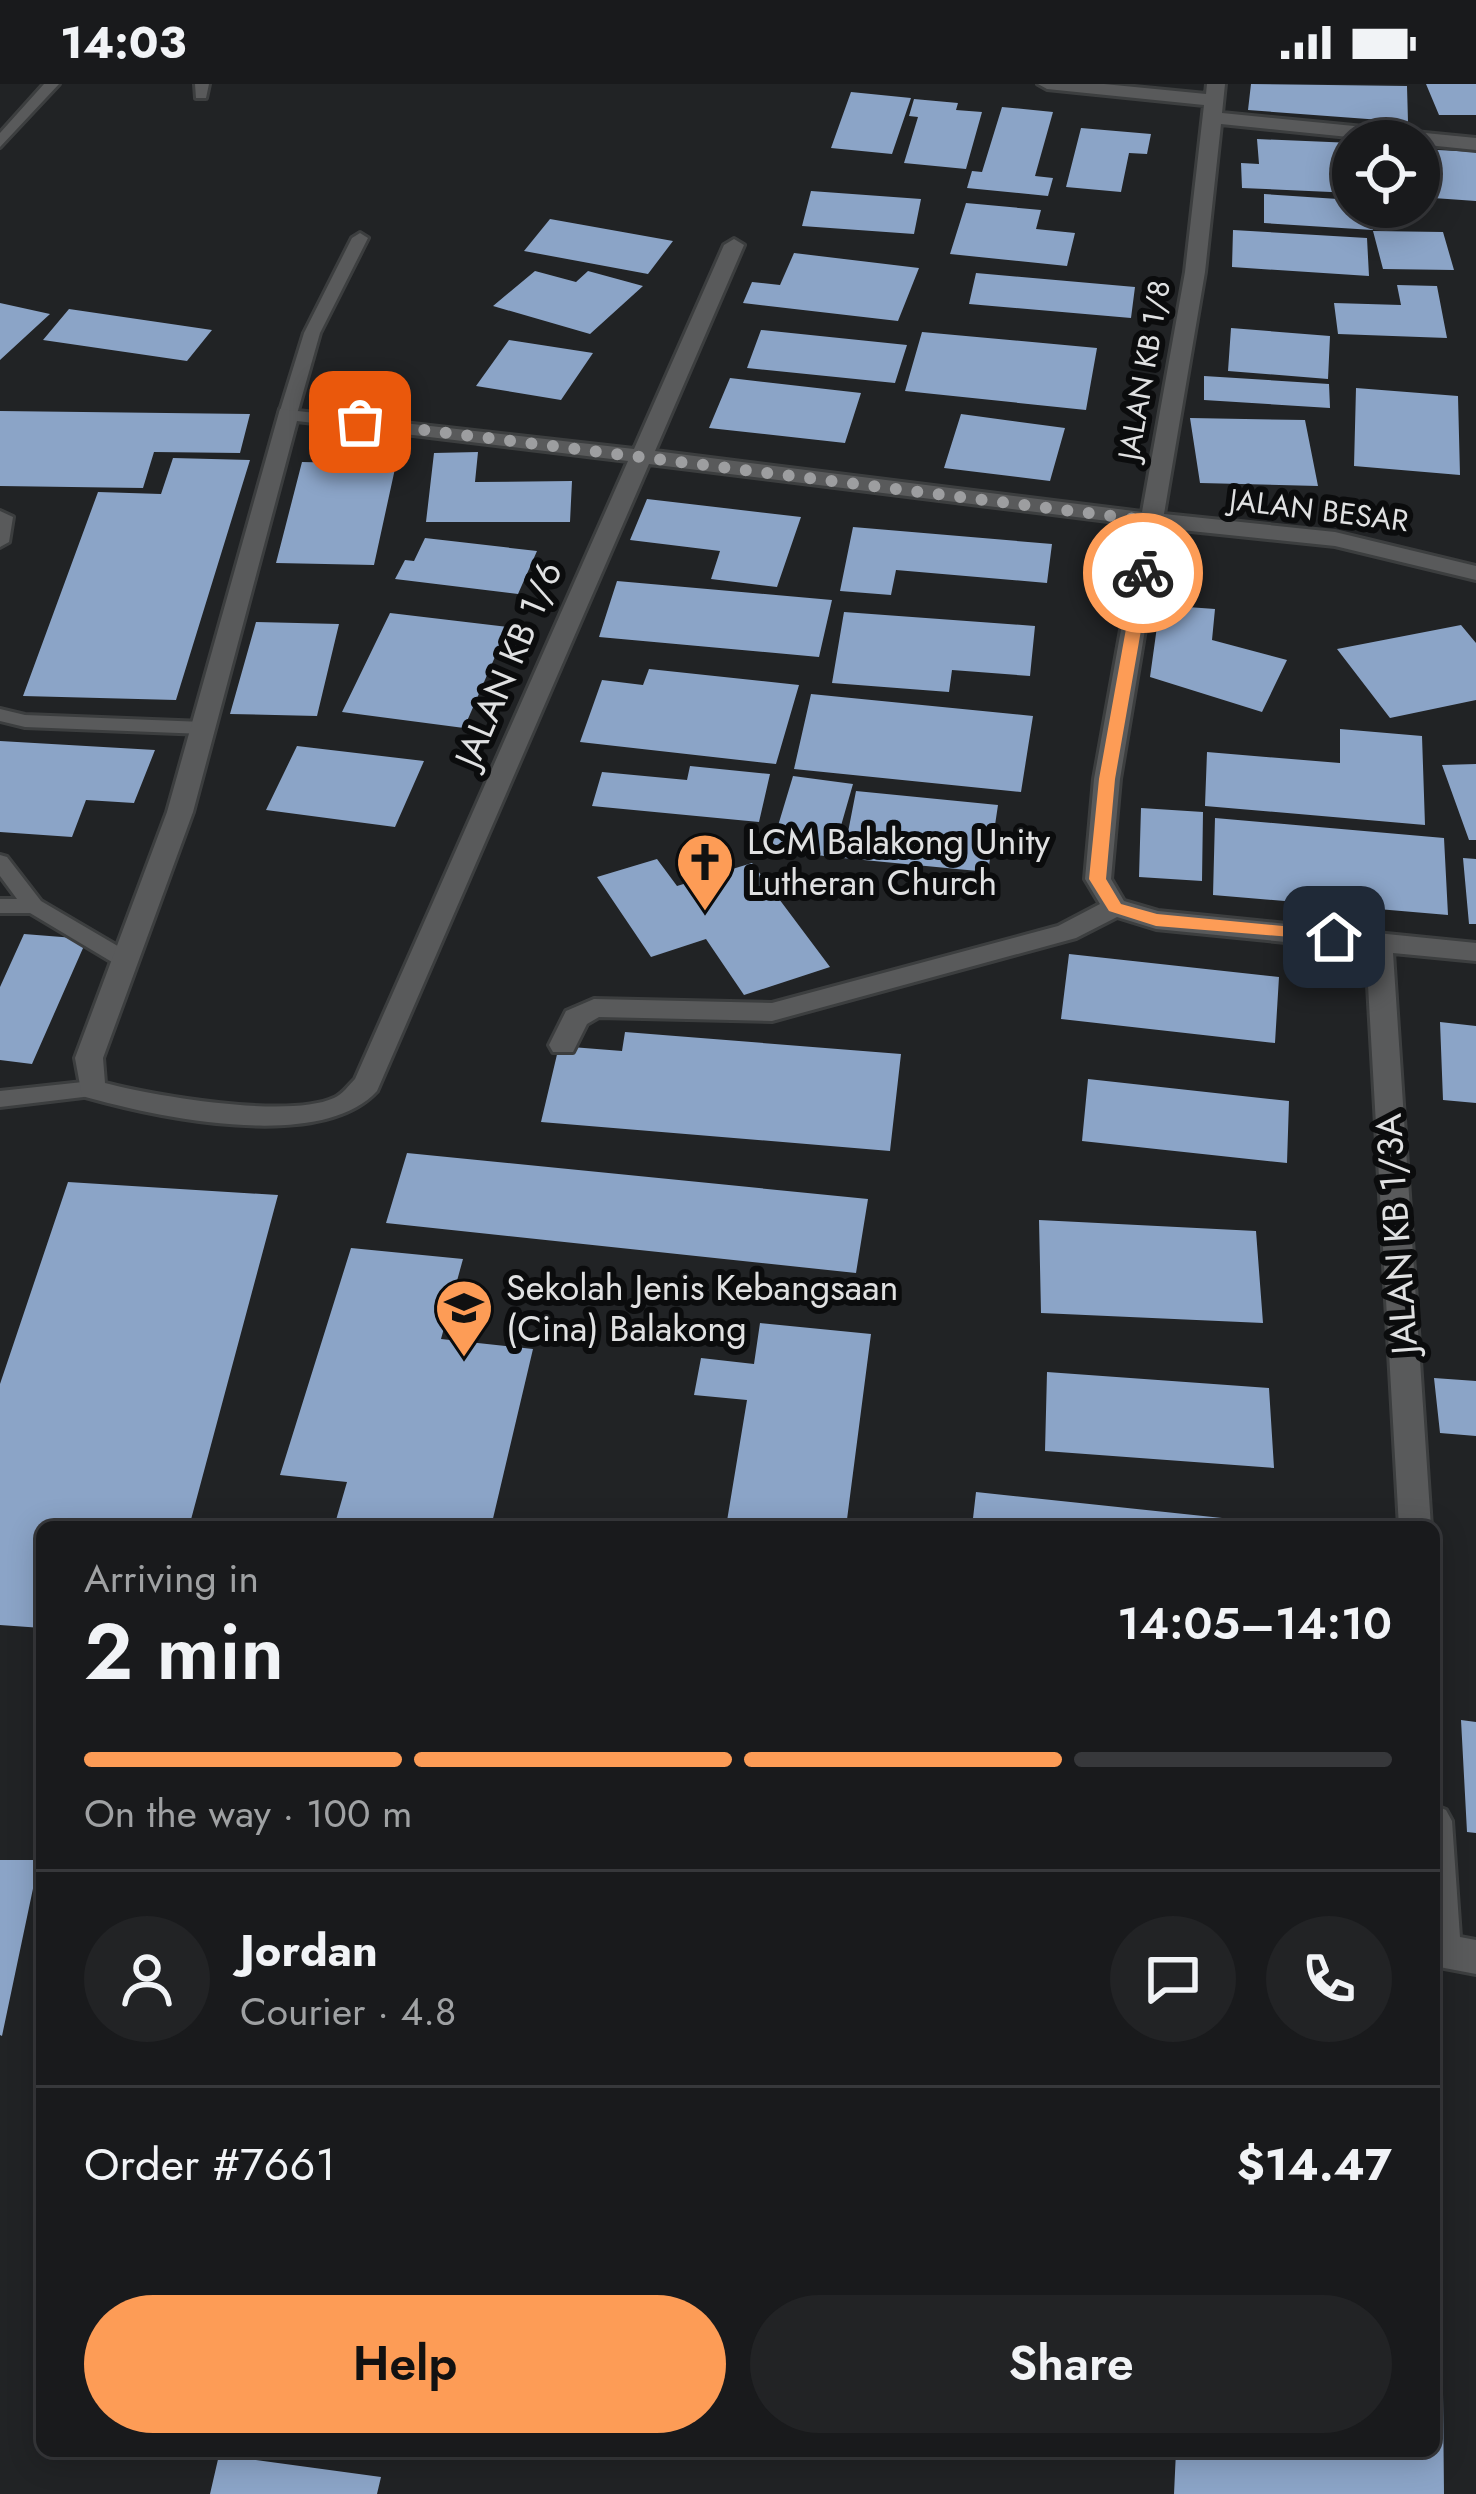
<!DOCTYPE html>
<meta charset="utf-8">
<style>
:root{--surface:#191a1c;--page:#222325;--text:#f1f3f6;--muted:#9fa1a3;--line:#37383b;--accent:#fd9c56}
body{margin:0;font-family:Jost,sans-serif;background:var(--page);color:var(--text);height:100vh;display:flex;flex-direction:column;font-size:45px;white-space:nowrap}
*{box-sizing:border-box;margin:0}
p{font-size:39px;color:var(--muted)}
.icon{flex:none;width:66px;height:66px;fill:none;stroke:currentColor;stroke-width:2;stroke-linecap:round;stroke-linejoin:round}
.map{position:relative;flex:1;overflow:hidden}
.panel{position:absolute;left:36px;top:1437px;width:1404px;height:936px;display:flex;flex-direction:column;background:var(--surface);border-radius:18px;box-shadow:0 6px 30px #0003,0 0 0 3px var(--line)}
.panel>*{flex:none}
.buttons{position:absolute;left:1332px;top:36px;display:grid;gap:24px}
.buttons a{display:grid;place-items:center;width:108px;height:108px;border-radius:50%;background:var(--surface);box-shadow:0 6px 30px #0003,0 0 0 3px var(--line);font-size:60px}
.pin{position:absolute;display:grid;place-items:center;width:102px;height:102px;color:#fff;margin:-51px;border-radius:24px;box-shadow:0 6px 18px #0006}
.courier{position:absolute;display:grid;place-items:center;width:120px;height:120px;margin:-60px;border:9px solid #fd9c56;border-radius:50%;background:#fff;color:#222;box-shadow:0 3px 15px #0007}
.summary em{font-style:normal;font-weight:600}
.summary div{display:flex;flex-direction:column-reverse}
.summary{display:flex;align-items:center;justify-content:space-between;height:204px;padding:0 48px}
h1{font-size:78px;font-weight:600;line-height:90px}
.bar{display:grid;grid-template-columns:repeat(4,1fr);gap:18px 12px;align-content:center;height:144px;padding:0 48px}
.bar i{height:15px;border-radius:9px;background:var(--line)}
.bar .on{background:var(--accent)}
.bar p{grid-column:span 4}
.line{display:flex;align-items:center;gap:30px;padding:0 48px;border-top:3px solid var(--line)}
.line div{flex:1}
.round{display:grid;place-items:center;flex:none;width:126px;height:126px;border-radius:63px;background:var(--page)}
.button{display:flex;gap:24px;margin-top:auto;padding:24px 48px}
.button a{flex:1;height:138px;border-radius:72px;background:var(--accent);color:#111;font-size:48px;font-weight:600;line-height:138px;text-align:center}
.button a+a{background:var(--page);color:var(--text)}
.status{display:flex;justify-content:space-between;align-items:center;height:84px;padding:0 60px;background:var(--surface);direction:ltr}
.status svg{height:33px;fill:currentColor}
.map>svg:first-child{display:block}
</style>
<div class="status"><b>14:03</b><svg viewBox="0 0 49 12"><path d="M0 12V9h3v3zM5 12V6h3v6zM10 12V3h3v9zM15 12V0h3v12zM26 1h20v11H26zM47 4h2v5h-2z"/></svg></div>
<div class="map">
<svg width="1476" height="2410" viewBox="0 0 1476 2410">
<rect width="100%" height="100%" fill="#212325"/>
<path fill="#8ba4c7" d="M1251 0 1407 2 1408 38 1248 26Z
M1426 0H1476V31H1439Z
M851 8 911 14 892 70 831 64Z
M914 15 958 19 956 26 982 28 966 85 904 79 918 33 909 32Z
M1002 23 1053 28 1035 92 1053 94 1048 112 967 104 972 87 982 88Z
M1081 44 1151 50 1147 70 1129 69 1121 108 1066 103Z
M1257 55 1353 59V109L1242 104 1241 79 1259 80Z
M1419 65 1476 68V117L1419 113Z
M811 107 921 115 914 150 802 142Z
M1264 110 1353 116V123H1372L1373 146 1264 139Z
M966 119 1041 126 1036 145 1075 149 1067 182 950 170Z
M550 135 673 157 648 190 524 167Z
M1233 146 1367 154 1369 192 1232 183Z
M1373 147 1443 148 1454 186 1383 185Z
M794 169 919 184 898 237 743 219 752 198 780 201Z
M535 187 576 198 588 187 643 202 590 250 493 222Z
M976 189 1135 203 1131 234 969 220Z
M1397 201 1437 202 1447 254 1338 250 1334 219 1401 221Z
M0 219 50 230 0 276Z
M69 225 212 246 187 277 43 256Z
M1231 244 1330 252 1328 295 1228 287Z
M761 246 907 261 895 299 747 284Z
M922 248 1097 264 1086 326 905 307Z
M509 256 593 269 561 316 476 302Z
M1204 292 1329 300 1330 324 1204 316Z
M730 294 861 309 845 359 709 344Z
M1356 304 1458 312 1460 391 1354 382Z
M0 327 250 330 240 369 154 368 143 404 0 402Z
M961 330 1065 344 1050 397 944 384Z
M1190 334 1305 336 1318 402 1200 399Z
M478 368 475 398 572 397 570 438H426L434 369Z
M173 374 250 376 176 616 23 612 98 408 161 410Z
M302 378 396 380 374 481 276 479Z
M647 415 801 433 777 503 711 495 720 467 630 456Z
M853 443 1052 460 1047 499 896 486 891 511 840 507Z
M425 454 537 467 518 510 395 495 405 476 414 477Z
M617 497 832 516 819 573 599 553Z
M1160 521 1215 525 1212 556 1287 576 1262 628 1150 593Z
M844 528 1035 542 1030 592 952 586 949 608 832 599Z
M390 529 508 543 464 644 342 628Z
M256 538 339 540 317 632 230 630Z
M1461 541 1476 559V616L1390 634 1337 565Z
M649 585 799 601 776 680 580 658 602 596 643 601Z
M811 610 1033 632 1021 708 794 685Z
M1340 645 1422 652 1425 741 1205 722 1207 668 1340 679Z
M0 657 155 666 134 719 86 716 72 753 0 748Z
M297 662 424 677 395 743 266 726Z
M1476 680V756H1469L1442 681Z
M690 682 770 690 759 738 592 722 602 688 687 696Z
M793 692 853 700 832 773 771 765Z
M856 707 998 721 988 788 843 774Z
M1141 724 1203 728 1202 797 1139 793Z
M1215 734 1444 754 1448 831 1213 811Z
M1463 774 1476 775V840H1469Z
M657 775 677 802 752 779 830 883 744 911 706 855 651 873 597 793Z
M24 850 87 855 32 980 0 976V903Z
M1069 870 1279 893 1275 959 1061 935Z
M1440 938 1476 942V1019L1443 1016Z
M625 948 901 970 890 1067 541 1038 559 962 622 967Z
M1088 995 1289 1017 1287 1079 1082 1057Z
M407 1069 868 1115 856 1189 386 1139Z
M68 1098 278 1111 189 1443H42V1544L0 1541V1300Z
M1039 1136 1256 1147 1263 1239 1041 1229Z
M351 1164 463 1175 441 1255 533 1265 491 1443H334L347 1398 280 1391Z
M760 1239 871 1250 846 1443H726L747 1316 694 1311 701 1274 754 1280Z
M1047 1288 1269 1304 1274 1384 1045 1367Z
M1434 1294 1476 1297V1352L1440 1349Z
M976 1408 1241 1436V1443H972Z
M1461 1636 1476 1638V1749L1467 1748Z
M0 1776H39L2 1952 0 1951Z
M1434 2308 1443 2310 1444 2410H1174L1176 2367H1434Z
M219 2371 381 2393 377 2410H210Z"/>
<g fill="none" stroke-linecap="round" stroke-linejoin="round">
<defs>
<path id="lane" d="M44 0H59L0 63V49Z
M195 0H209L206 14H196Z
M360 149 368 154 320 249 297 330 282 334 279 330 304 249 352 154Z
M0 427 13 433 9 458 0 463Z
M0 625 25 631 204 638 214 644 204 650 25 643 0 637Z
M0 771 7 773 41 817 133 871 136 876 133 881H117L30 829H0V815H17L0 792Z
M92 997 100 999 103 1005 100 1011 0 1023V1007Z"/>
<path id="street" d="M1038 0H1104L1206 10 1207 0H1225L1222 29 1476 54V66L1221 40 1205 188 1164 430 1335 448 1476 482V496L1335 462 1162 444 1120 695 1111 795 1124 817 1158 827 1476 859V877L1393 869 1431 1443H1399L1366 866 1156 845 1117 833 1076 854 772 937 599 933 587 940 573 968H553L549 961 566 927 594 915 772 919 1058 842 1100 820 1085 795 1094 695 1140 441 649 380 377 1007C320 1069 156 1033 82 1012L75 974 167 728 280 325 634 365 724 161 734 155 744 161 655 367 1142 428 1185 188 1204 21 1047 5ZM297 337 628 377 355 995C349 1001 342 1011 334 1014 288 1035 154 1012 105 999L103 974 193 728Z
M1434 1721 1446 1726 1452 1737 1460 1853 1476 1856V1890L1434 1882Z"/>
</defs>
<use href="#lane" stroke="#3c3e3f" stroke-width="6"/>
<use href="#street" stroke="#3c3e3f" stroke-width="6"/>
<use href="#lane" fill="#595a5b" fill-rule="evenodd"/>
<use href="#street" fill="#595a5b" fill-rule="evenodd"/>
</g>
<path fill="#fd9c56" d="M1143 485 1151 489 1115 695 1106 795 1121 820 1157 830 1334 847 1343 853 1340 857 1156 842 1109 827 1089 795 1099 695 1136 489Z"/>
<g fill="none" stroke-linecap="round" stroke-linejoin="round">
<path stroke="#9d9ea0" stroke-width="12" stroke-dasharray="0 21.6" d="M360 338 1152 437 1143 489"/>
</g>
<defs>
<symbol id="church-pin" viewBox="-11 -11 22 30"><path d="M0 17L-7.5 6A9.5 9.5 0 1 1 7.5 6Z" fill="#fd9c56" stroke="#0b0c0d"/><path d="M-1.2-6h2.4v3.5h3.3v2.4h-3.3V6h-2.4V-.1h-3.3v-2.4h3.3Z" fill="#111"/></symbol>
<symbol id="school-pin" viewBox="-11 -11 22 30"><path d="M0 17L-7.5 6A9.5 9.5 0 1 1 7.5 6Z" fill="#fd9c56" stroke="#0b0c0d"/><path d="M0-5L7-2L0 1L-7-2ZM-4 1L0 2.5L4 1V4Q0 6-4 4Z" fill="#111"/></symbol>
</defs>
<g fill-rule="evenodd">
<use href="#church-pin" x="672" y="745" width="66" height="90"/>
<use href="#school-pin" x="431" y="1191" width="66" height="90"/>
</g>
<g text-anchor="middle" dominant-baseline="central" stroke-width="12" stroke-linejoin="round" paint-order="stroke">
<g font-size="30" fill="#e0e1e2" stroke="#0b0c0d">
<text transform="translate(1144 286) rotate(-80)">JALAN KB 1/8</text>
<text transform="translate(1319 426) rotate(7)">JALAN BESAR</text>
</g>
<g font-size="36" fill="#e0e1e2" stroke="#0b0c0d">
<text transform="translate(508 580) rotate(-67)">JALAN KB 1/6</text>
<text transform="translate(1396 1150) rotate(-94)">JALAN KB 1/3A</text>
</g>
<g font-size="36" fill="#e0e1e2" stroke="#0b0c0d" text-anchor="start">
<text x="747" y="757">LCM Balakong Unity<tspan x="747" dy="41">Lutheran Church</tspan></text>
<text x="506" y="1203">Sekolah Jenis Kebangsaan<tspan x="506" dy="41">(Cina) Balakong</tspan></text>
</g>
</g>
</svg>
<div class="buttons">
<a><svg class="icon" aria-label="locate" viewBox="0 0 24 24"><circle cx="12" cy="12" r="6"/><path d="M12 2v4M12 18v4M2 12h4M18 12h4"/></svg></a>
</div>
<div class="pin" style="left:360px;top:338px;background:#ea580c"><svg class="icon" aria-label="bag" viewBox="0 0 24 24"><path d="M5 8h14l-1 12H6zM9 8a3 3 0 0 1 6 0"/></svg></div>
<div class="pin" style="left:1334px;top:853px;background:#1f2937"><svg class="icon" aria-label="home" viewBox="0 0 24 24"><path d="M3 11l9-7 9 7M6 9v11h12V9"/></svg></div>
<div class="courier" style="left:1143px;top:489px"><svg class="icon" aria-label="bike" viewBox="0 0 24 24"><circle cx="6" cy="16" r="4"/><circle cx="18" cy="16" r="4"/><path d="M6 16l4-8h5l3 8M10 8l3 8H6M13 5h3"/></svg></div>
<section class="panel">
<div class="summary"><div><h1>2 min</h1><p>Arriving in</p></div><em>14:05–14:10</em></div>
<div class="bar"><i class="on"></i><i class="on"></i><i class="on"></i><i></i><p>On the way · 100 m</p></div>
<div class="line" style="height:216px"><a class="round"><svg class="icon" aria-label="person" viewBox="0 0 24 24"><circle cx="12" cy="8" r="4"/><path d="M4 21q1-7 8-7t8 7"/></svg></a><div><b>Jordan</b><p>Courier · 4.8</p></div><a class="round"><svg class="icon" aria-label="chat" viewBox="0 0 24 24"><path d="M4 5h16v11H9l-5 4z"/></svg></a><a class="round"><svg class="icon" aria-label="phone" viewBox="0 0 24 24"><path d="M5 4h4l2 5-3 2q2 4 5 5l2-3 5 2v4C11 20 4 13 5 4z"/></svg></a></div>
<div class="line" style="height:156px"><div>Order #7661</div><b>$14.47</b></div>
<div class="button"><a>Help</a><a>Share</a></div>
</section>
</div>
